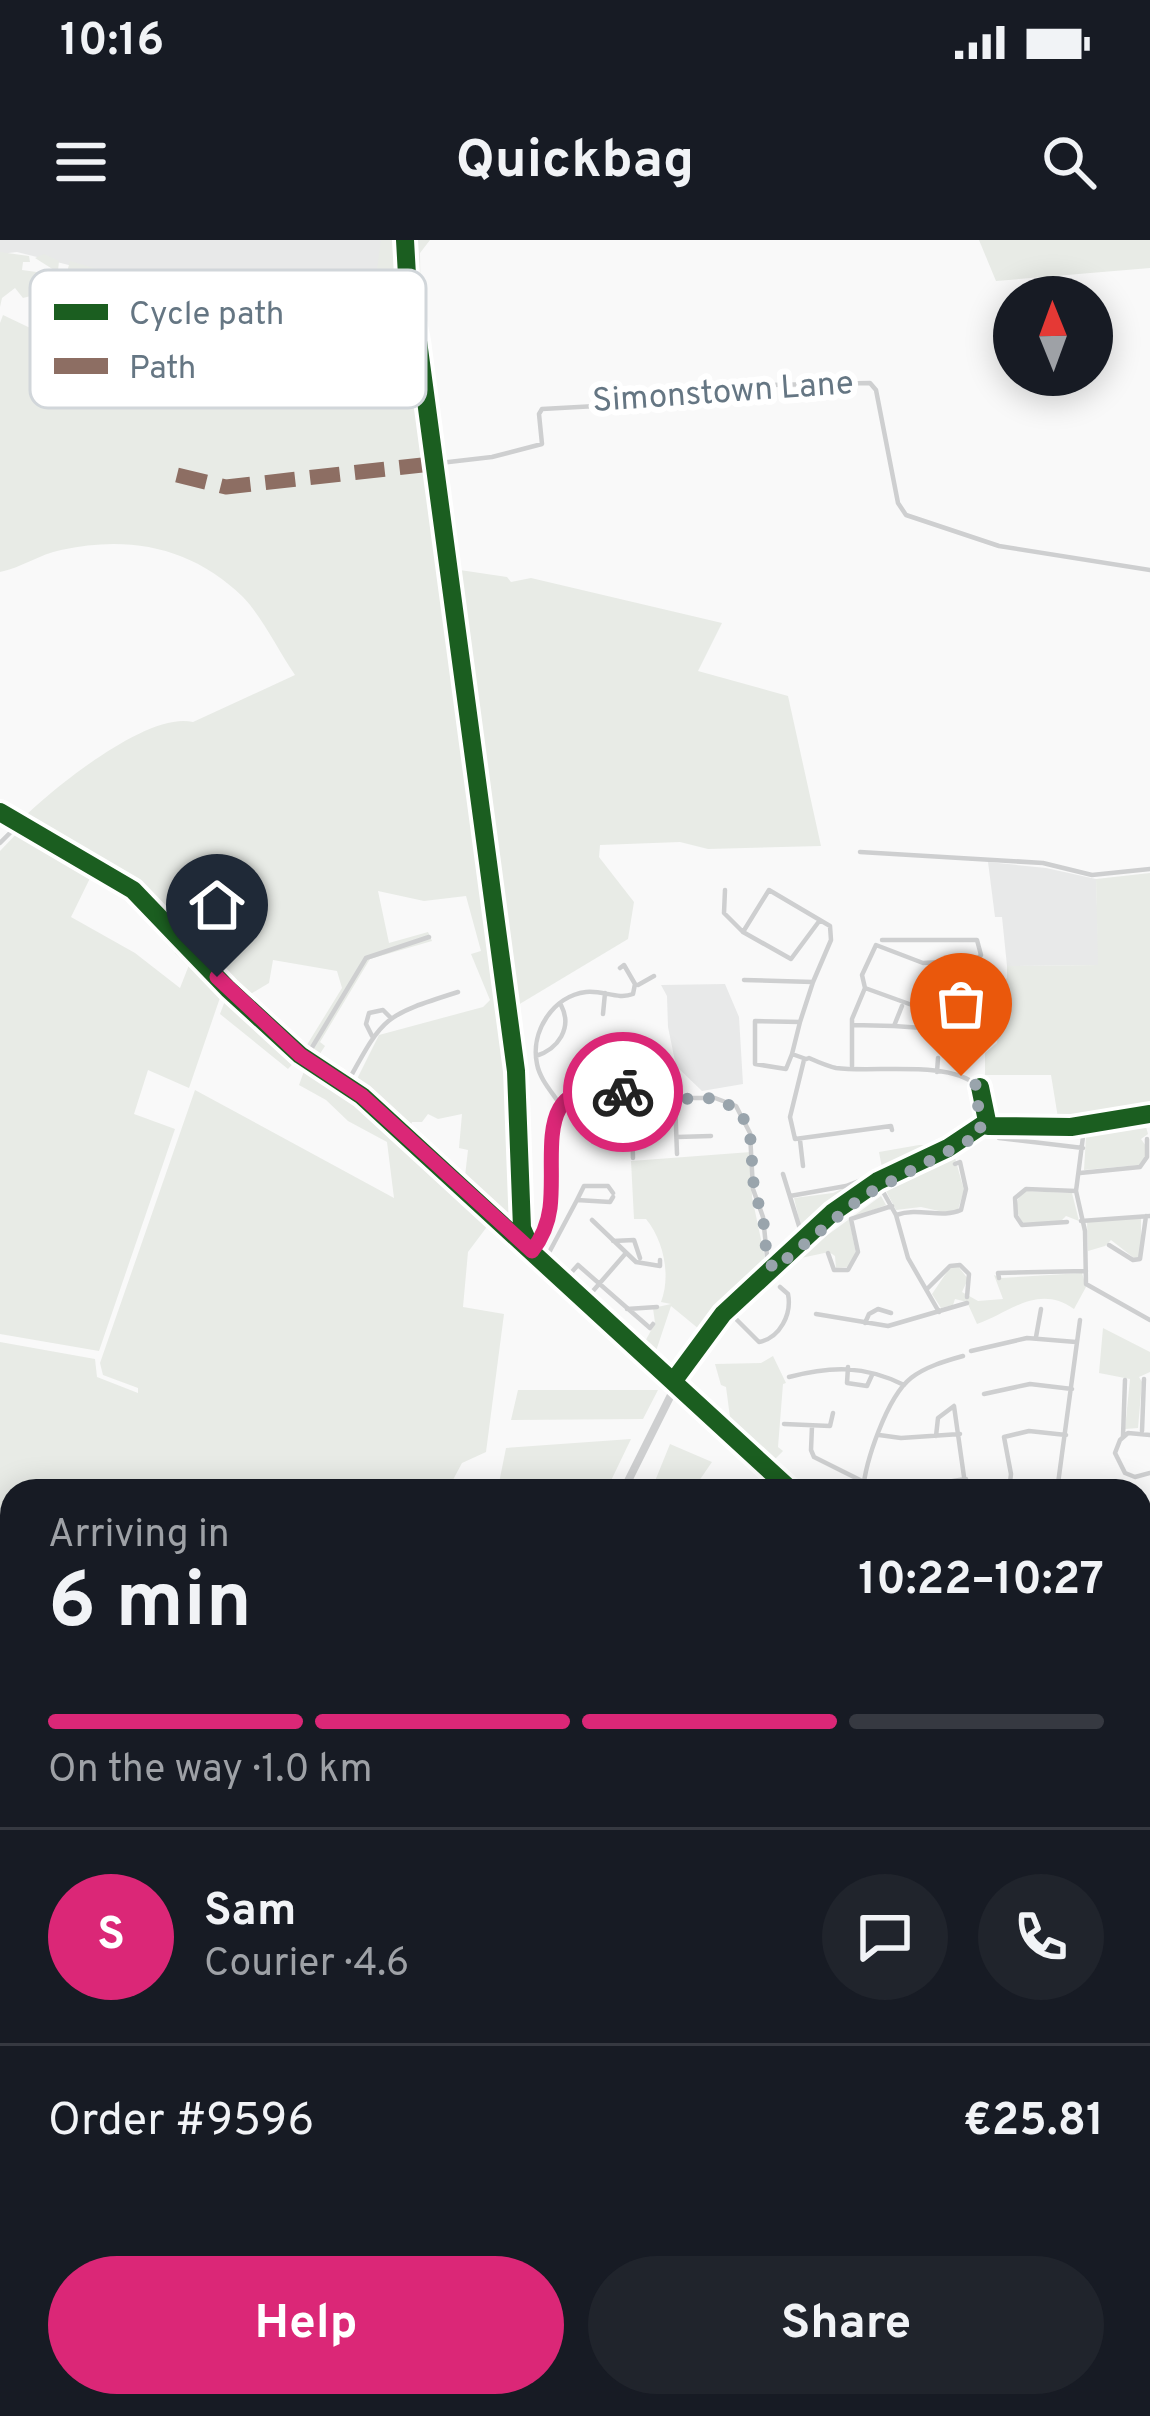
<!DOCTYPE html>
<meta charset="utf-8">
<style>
:root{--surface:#171b24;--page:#20242c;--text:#f1f3f6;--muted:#9ea1a6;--line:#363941;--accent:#db2777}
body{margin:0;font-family:Overpass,sans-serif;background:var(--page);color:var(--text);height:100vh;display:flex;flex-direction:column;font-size:45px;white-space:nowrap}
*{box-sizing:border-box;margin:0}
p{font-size:39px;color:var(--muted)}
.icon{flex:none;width:66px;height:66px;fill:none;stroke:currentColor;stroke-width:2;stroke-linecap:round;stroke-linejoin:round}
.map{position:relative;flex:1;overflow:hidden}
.panel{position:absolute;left:0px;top:1239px;width:1152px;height:939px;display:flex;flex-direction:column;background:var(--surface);border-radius:36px 36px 0 0;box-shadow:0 6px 30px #0003}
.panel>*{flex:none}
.needle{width:78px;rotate:359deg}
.fabs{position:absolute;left:993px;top:36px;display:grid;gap:24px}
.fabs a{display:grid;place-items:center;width:120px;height:120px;border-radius:50%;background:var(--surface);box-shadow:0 6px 30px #0003;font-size:60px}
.pin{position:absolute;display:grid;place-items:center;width:102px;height:102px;color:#fff;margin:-123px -51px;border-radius:50% 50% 50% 0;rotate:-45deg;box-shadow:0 0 12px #0007}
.pin .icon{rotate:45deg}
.courier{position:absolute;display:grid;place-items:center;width:120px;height:120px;margin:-60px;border:9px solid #db2777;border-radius:50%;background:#fff;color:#222;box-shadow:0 3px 15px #0007}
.headline em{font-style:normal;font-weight:700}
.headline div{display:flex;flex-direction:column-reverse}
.headline{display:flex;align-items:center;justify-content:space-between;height:204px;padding:0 48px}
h1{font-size:78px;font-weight:700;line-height:90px}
.bar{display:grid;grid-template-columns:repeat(4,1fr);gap:18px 12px;align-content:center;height:144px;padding:0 48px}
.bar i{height:15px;border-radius:9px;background:var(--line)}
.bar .current{background:var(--accent)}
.bar p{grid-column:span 4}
.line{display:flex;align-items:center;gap:30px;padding:0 48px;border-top:3px solid var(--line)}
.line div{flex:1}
.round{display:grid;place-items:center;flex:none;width:126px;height:126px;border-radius:63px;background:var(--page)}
.primary-button{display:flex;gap:24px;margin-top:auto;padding:24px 48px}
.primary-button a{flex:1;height:138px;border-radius:72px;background:var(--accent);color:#fff;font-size:48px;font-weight:700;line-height:138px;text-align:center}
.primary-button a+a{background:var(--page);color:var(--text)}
.status{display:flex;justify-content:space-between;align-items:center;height:84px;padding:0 60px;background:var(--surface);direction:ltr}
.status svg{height:33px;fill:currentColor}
header{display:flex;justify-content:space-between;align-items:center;height:156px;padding:0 48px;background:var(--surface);font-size:54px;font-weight:700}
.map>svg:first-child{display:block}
</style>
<div class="status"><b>10:16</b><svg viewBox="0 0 49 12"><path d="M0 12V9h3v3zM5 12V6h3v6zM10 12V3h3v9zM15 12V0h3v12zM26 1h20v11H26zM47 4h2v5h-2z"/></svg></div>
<header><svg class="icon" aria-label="menu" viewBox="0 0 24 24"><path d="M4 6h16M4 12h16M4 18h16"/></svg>Quickbag<svg class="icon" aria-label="search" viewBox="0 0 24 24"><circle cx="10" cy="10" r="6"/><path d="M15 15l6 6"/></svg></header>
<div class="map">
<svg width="1150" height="2176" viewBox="0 0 1150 2176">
<rect width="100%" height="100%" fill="#f9f9f9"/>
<path fill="#e8e9e9" d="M0 0H385L382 61 373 73 344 80 308 82 276 77 17 12 0 14Z
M988 622 1046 628 1096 639 1099 725 1007 726 1002 677H995Z
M725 744 739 777 743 844 702 851 676 826 668 787 667 756 661 745Z
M0 1630 12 1634V2037H0Z
M0 2047 12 2048V2166H34L9 2176H0Z
M499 2166H705L700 2176H679L669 2168 623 2170 620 2176H514Z"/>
<path fill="#e8ebe6" d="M381 0H430L420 13 421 82 406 101 400 82 401 54 394 53V38L388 40V52L373 58Z
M979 0H1150V28L996 41Z
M0 12 29 16 30 22H23L22 30 51 34 54 30 35 18 44 14 59 21 58 31 79 40 90 38 67 32 70 21 148 44 144 57 163 63 171 57 201 71 209 68C220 84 241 78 252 95L226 119 188 115 71 80 66 75 70 46 60 40 41 70 36 69 46 52 23 58 15 48 2 58 0 67Z
M3 75 47 96 178 135 185 159 200 146 220 149 312 129 412 119 513 859 514 989 464 945 468 910 459 908 462 874 438 879 428 874 422 882H412L408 893 356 841 379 795 483 767 490 760 471 714 481 711 466 656 424 661 378 651 389 703 428 692 432 701 370 719 320 802 325 806 316 820 262 775 305 808 342 748 337 731 273 720 269 743 242 759 127 640 23 578C55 547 148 471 193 482L295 435C278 410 263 378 243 357 192 307 129 295 61 310 40 314 21 328 0 332V83Z
M453 329 507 337 511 342 531 338 722 383 698 431 788 456 821 606 708 609 680 602 600 605 599 617 634 662 628 699 513 768Z
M21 589 94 630 71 677 135 713 180 748 189 725 175 713 181 703 223 749 189 848 148 830 134 874 175 889 99 1111 0 1094V611Z
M1150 633V873L1118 880 1059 884 1051 835H985V813L997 803 1002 741 1007 738V726L1098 725 1096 639Z
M228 753 298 818 288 829 220 774Z
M639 801 647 807 661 854 595 844 599 841 598 828 615 817 625 819Z
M307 823 354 853 492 980 468 1012 463 1067 504 1074 486 1212 462 1223 447 1251H12V1380L0 1376V1102L95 1119 97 1137 138 1153V1148L103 1135 100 1123 195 850 394 958 387 902 348 881 326 860 299 845Z
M1146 887 1148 894 1141 899 1146 906V916L1139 925 1084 930 1086 897Z
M919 905H932L936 911 871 944 804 995 802 992 794 958 833 953 849 946 854 949 883 933 879 912Z
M751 912 752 957 767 1028 705 1094 671 1066 654 1117 641 1109 655 1083 653 1068 671 1064 661 1062C671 1036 664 1001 646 979H634L631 921Z
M955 918 964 950 958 970 948 973 921 967 896 970 886 951Z
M1022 951 1072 953 1079 981 1066 976 1060 982 1023 983C1015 972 1015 962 1022 951Z
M881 956 886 965 849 979 856 1013 848 1027 836 1028 835 1016 829 1012 801 1018 800 1015Z
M1141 978V1017L1134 1018 1111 1000 1105 1006 1088 1011 1087 982Z
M958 1026 968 1039 962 1052 978 1061 1003 1059 994 1035 1001 1038 1082 1033 1086 1047 1074 1069C1038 1043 1009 1073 977 1084L967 1062 955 1059 953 1065 941 1068 932 1054 949 1029Z
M1103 1088 1150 1112V1132L1139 1137 1142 1142 1138 1188 1125 1189 1130 1139 1099 1133Z
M773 1116 786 1143 783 1144 778 1207 783 1211 768 1226 732 1192 726 1147 721 1145 715 1124 761 1123Z
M518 1150H658L643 1179 511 1180Z
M631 1199 606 1251H504L499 1243 506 1208Z
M670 1204 712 1222 692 1251H651Z
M714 2166H940L944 2176H709Z"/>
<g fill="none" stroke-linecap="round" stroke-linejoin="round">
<path stroke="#cecfd0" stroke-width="4.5" d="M440 223 492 217 542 204 539 174 542 169 615 165 769 145 870 143 876 150 898 263 906 275 999 306 1150 330
M0 603 21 582
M860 612 1043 623 1092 635 1150 629
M725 650 724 673 743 692
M744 740 813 742 800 782
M813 742 831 700 830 686 769 650 743 692 791 719 820 680
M638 745 654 736
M865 748 912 765 973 764 971 793 944 794 937 789 894 786 902 766
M973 764 995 760
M603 774 605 753
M853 785 894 786
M372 796 366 784 369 773 383 770 391 778
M792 814 800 782 755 781V824L786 829 792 814 806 819
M536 816C558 809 573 788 561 765
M305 819 366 718 429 697
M852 826V779L865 748 862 735 876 705 923 723 977 720 981 715 977 700H882
M937 832 938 818
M346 845C384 776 382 776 458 752
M593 848 597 826 628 811 632 800 640 798 648 805 664 858
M631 854 633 918
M675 859 677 914
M561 866C553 853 540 840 537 824 530 792 553 756 586 752 603 750 618 760 633 754L635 744 624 725 620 728
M1084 889 1076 951 1085 991 1086 1044 1150 1080
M892 890 891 886 795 899 790 877 804 820 809 818C818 822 827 826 836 828 873 833 949 820 976 845L981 894
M677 897 711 896
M999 898 1083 908
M800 900 803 926
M593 902 632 901
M1080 933 1140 927 1147 917V899
M783 934 804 1002
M881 948 896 975 908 1018 939 1072
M790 956 846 946 882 932
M613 957 610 962 577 960 584 946H608L613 953
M896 975C920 967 941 979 961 970L966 949 960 922 955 924
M592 980 636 1022 660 1026V1020
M1081 981 1150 976
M1067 982 1022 985 1016 976 1015 958 1026 949 1076 951
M613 1001 634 1000 640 1018
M1109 1005 1133 1020 1140 1019 1146 976
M532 1011 550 970 553 883 569 859 602 849 664 858H715L736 866 750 893 753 949 763 977 767 1016 773 1028
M828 1013 834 1030H848L858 1012 851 979 892 966
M544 1022 577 960
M574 1037 570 1034 578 1025 650 1088 653 1084
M999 1038 998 1033 1086 1031
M928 1048 950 1026 960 1025 969 1034 967 1057
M586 1059 626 1013
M627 1069 657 1067
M731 1074 759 1102C780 1098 792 1074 788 1054L780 1047
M816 1074 888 1086 967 1063
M865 1083 869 1074 878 1069 891 1073
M1036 1097 1041 1069
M971 1111 1027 1098 1076 1102
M848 1127 847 1143 867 1146 872 1135
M789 1137C831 1126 864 1125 904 1145
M984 1154 1030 1144 1072 1149
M784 1184 830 1186 833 1173
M812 1186 811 1210 814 1217 864 1242
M1142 1191 1144 1139
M879 1195 901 1198 960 1194
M1150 1195 1128 1193 1120 1200 1115 1213 1125 1233 1135 1237 1150 1233
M936 1196 938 1178 954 1166 966 1251
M1123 1196 1125 1140
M908 1248 966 1239
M863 1251C865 1222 887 1157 911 1138 925 1127 945 1121 963 1116
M1009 1251 1011 1234 1004 1197 1029 1191 1066 1195
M1057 1251 1080 1080
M1140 1271 1150 1297
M1140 1318 1150 1315
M1140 1372 1150 1370
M0 2042 12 2043
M1140 2142 1150 2139
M1061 2176 1066 2166
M1114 2176 1150 2165"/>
<path stroke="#cecfd0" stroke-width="8" d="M0 572 133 650 228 749 300 815 362 856 792 1251
M623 1251 676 1145 726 1077 819 989 863 956 991 891 1084 889 1150 878
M1140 1811 1150 1815
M1140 1938 1150 1949
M1140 2073 1150 2062
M385 2166 405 2176
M704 2176 709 2166"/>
<path stroke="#c0c6c8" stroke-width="9" d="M0 1623 12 1627
M1140 1778 1150 1780
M1140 1965 1150 1959
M1140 2096 1150 2094
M1109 2166 1112 2176"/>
<path stroke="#c0c6c8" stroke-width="12" d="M1140 1580 1150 1573
M317 2166 332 2174 352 2166
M47 2176 75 2167
M70 2176 111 2166"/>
<path stroke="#8d6e63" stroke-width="15" stroke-dasharray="30 15" stroke-linecap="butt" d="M177 235 226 247 440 223
M1140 1895 1141 1893
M1140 1915 1150 1919
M1140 2022 1150 2033"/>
<defs>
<path id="cycleway" d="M405 0 408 53 418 101 516 831 522 988 529 1004
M0 572 133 650 228 749 300 815 362 856 792 1251
M980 847 988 886 1071 887 1150 874
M675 1139 723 1074 832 973 878 941 948 908 984 884"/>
</defs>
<use href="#cycleway" stroke="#fff" stroke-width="26"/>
<use href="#cycleway" stroke="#1b5e20" stroke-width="18"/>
</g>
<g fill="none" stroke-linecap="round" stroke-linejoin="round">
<path stroke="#99a4ac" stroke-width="12" stroke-dasharray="0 21.6" d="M623 852 675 859 716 858 740 871 750 893 754 950 763 977 767 1019 774 1029 863 956 981 894 976 845 961 836"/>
<path stroke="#db2777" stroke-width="15" d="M217 737 300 815 362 856 532 1011C542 998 548 984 550 968 557 913 530 834 623 852"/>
</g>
<g text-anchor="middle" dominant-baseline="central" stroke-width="12" stroke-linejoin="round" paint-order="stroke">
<g font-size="33" fill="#657683" stroke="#fff">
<text transform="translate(723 154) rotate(-4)">Simonstown Lane</text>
</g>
</g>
<rect x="30" y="30" width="396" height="138" rx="18" fill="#fff" stroke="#d1d6da" stroke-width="3"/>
<rect x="54" y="64" width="54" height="16" fill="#1b5e20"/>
<rect x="54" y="118" width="54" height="16" fill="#8d6e63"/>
<g font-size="33" fill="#657683">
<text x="129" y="84">Cycle path</text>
<text x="129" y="138">Path</text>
</g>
</svg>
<div class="fabs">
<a><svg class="needle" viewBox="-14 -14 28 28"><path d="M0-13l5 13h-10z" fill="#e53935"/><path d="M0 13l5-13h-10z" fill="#9ea1a6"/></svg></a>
</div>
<div class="pin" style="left:961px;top:836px;background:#ea580c"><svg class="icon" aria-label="bag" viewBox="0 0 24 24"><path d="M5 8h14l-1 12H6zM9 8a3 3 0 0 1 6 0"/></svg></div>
<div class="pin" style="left:217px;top:737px;background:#1f2937"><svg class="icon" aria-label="home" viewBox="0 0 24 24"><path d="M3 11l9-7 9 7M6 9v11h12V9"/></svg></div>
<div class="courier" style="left:623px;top:852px"><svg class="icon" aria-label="bike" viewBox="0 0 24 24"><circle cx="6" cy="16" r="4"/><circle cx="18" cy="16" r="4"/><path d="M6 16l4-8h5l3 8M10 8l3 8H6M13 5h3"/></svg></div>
<section class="panel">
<div class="headline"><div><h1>6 min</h1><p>Arriving in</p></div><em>10:22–10:27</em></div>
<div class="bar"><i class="current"></i><i class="current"></i><i class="current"></i><i></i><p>On the way · 1.0 km</p></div>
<div class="line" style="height:216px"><b class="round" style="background:var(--accent);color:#fff">S</b><div><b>Sam</b><p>Courier · 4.6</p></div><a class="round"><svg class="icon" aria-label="chat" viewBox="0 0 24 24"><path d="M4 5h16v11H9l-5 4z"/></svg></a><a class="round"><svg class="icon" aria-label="phone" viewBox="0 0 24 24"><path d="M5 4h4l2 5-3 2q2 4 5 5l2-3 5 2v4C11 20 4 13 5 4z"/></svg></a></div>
<div class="line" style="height:156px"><div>Order #9596</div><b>€25.81</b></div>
<div class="primary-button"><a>Help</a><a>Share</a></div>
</section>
</div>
